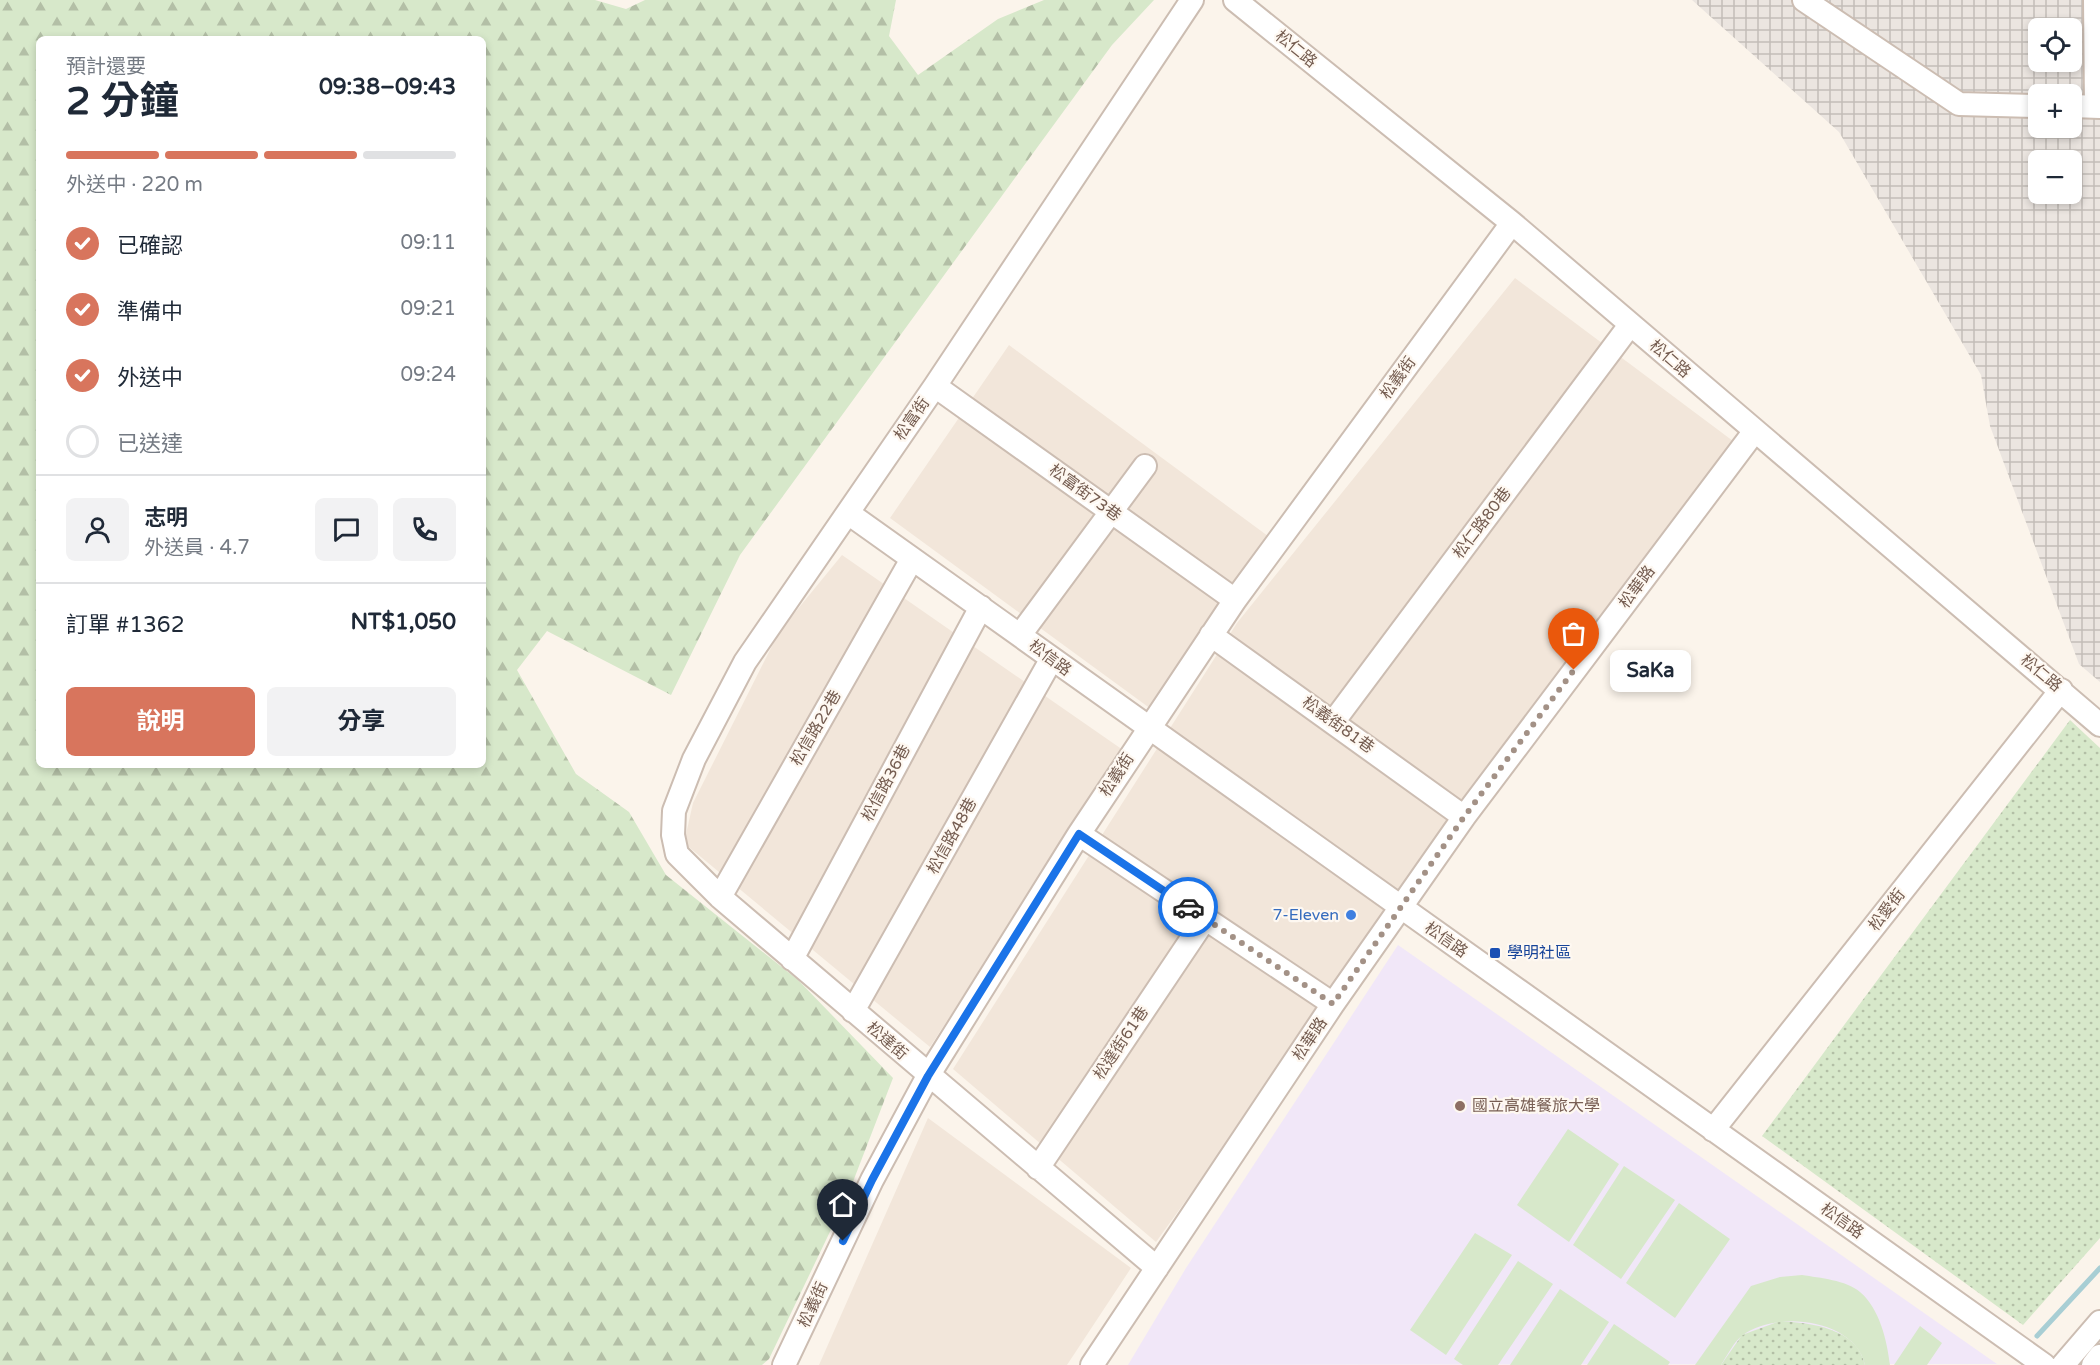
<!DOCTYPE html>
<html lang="zh-TW">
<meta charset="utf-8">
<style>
:root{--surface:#fff;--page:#f2f2f3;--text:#1f2937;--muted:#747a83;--line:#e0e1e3;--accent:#d8755d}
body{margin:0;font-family:"Varela Round","Noto Sans TC",sans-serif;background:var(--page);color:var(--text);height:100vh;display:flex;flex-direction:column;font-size:22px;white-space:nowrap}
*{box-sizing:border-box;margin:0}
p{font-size:20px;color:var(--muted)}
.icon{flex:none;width:33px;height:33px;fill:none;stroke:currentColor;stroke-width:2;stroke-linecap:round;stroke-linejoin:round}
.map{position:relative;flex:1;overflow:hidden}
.panel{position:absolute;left:36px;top:36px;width:450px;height:732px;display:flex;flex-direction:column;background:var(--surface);border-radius:9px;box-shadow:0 3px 9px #0003}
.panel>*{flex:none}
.buttons{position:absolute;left:2028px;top:18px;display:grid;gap:12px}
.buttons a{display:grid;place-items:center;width:54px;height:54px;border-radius:9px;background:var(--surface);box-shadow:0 3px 9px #0003;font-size:30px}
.pin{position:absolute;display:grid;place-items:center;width:51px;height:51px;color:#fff;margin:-62px -26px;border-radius:50% 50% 50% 0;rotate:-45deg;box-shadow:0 0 6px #0007}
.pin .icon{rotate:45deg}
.courier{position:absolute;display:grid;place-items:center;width:60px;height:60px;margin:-30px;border:4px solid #1a73e8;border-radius:50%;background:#fff;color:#222;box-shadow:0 2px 8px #0007}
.bubble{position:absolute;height:42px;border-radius:9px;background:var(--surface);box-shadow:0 3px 9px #0003;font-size:20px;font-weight:700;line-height:42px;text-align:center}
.head em{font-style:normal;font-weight:700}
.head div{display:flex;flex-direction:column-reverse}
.head{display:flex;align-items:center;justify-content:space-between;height:102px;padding:0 30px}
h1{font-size:39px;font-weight:700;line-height:45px}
.bar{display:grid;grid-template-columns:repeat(4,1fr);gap:9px 6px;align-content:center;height:72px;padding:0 30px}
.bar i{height:8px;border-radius:4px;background:var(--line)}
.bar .current{background:var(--accent)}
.bar p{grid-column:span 4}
.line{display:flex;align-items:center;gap:15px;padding:0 30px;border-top:2px solid var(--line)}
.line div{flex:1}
.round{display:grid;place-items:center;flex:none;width:63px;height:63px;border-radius:9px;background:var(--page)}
ol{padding:0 30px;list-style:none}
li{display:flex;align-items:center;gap:18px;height:66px}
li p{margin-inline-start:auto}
li .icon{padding:6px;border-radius:50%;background:var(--accent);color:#fff;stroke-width:4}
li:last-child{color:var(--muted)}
li i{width:33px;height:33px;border:3px solid var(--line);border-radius:50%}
.action{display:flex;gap:12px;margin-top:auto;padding:12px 30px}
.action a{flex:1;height:69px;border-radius:9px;background:var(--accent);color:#fff;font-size:24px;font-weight:700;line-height:69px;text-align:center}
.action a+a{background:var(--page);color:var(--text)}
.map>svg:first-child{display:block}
</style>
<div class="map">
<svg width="2100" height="1365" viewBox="0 0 2100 1365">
<defs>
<pattern id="industrial-grid" width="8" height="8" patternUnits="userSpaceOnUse" patternTransform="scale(1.5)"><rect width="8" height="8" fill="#ebe5e0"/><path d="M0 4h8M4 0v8" fill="none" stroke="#c3bdb8"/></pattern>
<pattern id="green-dots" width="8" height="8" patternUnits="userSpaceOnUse" patternTransform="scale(1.5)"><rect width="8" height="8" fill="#d7e8ca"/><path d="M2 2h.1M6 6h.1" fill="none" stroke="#b3bfa6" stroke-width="1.8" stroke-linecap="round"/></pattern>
<pattern id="forest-firs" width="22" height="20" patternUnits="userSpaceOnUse" patternTransform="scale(1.5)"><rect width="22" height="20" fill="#d7e8ca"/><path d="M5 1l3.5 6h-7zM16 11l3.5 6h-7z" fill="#b3bfa6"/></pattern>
</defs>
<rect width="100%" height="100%" fill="#fbf4eb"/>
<path fill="#f2e6da" d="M1515 278 1733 441 1156 1242 953 1069 1237 623Z
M1009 345 1276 542 1151 709 890 518Z
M842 555 1123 750 930 1047 684 843 693 803 779 632Z
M928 1118 1131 1268 1067 1365H819Z"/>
<path fill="url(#industrial-grid)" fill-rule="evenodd" d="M1692 0H2100V682L2079 664 1990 426 1981 375 1839 132ZM2038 28H2072V62H2038ZM2038 94H2072V128H2038ZM2038 160H2072V194H2038Z"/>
<path fill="#f1e7f8" d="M1398 945 1997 1364 1128 1365 1186 1268Z"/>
<path fill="url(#green-dots)" d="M2070 720 2100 748V1238L2023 1325 1762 1136Z
M1780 1321C1812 1323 1857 1328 1865 1365H1721L1742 1335Z"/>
<path fill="url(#forest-firs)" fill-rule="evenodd" d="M0 0H595L626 9 645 0H896L889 36 918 75 998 19 1044 0H1154L1112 45 740 555 671 695 547 631 517 670 576 774 629 812 666 875 798 980 893 1078 849 1192 769 1359 762 1365H0ZM39 39H483V765H39Z"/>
<path fill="#d7e8ca" d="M1568 1129 1619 1164 1569 1242 1517 1205Z
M1624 1166 1675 1200 1621 1279 1573 1245Z
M1679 1203 1730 1239 1675 1318 1626 1283Z
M1475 1233 1512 1255 1446 1355 1410 1330Z
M1518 1261 1553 1284 1498 1365H1463L1454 1359Z
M1802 1275C1820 1278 1846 1280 1860 1292 1880 1309 1887 1341 1890 1365H1865C1855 1319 1776 1310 1743 1335 1734 1341 1727 1356 1721 1365H1695L1751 1286 1780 1277Z
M1560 1289 1609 1322 1581 1365H1510Z
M1614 1324 1670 1362 1668 1365H1587Z
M1920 1326 1942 1343 1927 1365H1894Z"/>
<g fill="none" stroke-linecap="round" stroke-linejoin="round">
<path stroke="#a8ced4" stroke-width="5" d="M2037 1336 2100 1268"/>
<defs>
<path id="minor" d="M1235 0 1512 223 2100 725
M1804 0 1959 104 2038 106
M2095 0 2096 107
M2072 106 2100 107
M935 386 1235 600
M848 513 2044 1365
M1020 635 1145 466
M1211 635 1464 817
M1334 721 1630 325
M1079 834 1333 1004
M720 897 912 559
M792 959 981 607
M853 1011 1051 660
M1713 1130 2061 690
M1038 1168 1205 919
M1157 1268 720 897 677 854 673 835 674 811 694 759 745 662 935 386 1192 0
M784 1365 872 1180 928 1076 1079 834 1235 600 1512 223
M1092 1365 1333 1004 1464 817 1754 432
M2063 1365 2100 1322
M2093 1365 2100 1356"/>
</defs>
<use href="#minor" stroke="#ccbdb2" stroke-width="26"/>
<use href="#minor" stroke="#fff" stroke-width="22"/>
</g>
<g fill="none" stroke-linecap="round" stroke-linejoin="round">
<path stroke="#a39186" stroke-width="6" stroke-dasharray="0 10.8" d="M1188 907 1333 1004 1464 817 1574 670"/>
<path stroke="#1a73e8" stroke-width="8" d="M843 1241 872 1180 928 1076 1079 834 1188 907"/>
</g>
<circle fill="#3f7fe0" stroke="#fef8f1" stroke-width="2" cx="1351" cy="915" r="6"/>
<rect fill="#1a4fb4" stroke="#fef8f1" stroke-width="2" x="1489" y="947" width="12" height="12" rx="3"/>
<circle fill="#8d6e63" stroke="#fef8f1" stroke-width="2" cx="1460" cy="1106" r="6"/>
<g text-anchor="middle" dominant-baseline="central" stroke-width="4.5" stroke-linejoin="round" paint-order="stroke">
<g font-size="16" fill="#745c50" stroke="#fef8f1">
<text transform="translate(1296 49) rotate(39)">松仁路</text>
<text transform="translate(1670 359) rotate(41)">松仁路</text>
<text transform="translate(1398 378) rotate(-54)">松義街</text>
<text transform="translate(912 419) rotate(-55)">松富街</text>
<text transform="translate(1085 493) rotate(36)">松富街73巷</text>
<text transform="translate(1482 523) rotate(-53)">松仁路80巷</text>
<text transform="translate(1637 587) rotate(-53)">松華路</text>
<text transform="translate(1050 658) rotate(37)">松信路</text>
<text transform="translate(2041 673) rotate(40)">松仁路</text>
<text transform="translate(1338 725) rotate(36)">松義街81巷</text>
<text transform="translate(816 728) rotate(-60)">松信路22巷</text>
<text transform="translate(1117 775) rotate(-57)">松義街</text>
<text transform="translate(886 783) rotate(-62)">松信路36巷</text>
<text transform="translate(952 836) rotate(-61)">松信路48巷</text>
<text transform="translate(1887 910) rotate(-52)">松愛街</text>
<text transform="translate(1446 940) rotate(35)">松信路</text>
<text transform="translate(1310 1039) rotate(-56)">松華路</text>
<text transform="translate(887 1041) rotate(41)">松達街</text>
<text transform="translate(1121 1043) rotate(-56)">松達街61巷</text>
<text transform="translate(1842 1221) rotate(35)">松信路</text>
<text transform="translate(813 1305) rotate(-65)">松義街</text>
</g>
<g font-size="16" fill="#366cbe" stroke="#fef8f1" text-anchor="end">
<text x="1339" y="915">7-Eleven</text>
</g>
<g font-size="16" fill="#164399" stroke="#fef8f1" text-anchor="start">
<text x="1507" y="953">學明社區</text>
</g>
<g font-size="16" fill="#785e54" stroke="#fef8f1" text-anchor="start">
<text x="1472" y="1106">國立高雄餐旅大學</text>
</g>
</g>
</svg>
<div class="buttons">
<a><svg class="icon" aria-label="locate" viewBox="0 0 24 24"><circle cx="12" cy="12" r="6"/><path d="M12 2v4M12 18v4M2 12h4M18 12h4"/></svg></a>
<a>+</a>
<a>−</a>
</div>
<div class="pin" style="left:1574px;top:670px;background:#ea580c"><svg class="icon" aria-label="bag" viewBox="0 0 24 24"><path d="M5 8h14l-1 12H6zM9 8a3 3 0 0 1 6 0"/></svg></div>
<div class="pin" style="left:843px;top:1241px;background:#1f2937"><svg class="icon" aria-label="home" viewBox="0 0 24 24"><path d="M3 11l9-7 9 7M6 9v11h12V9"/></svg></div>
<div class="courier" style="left:1188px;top:907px"><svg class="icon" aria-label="car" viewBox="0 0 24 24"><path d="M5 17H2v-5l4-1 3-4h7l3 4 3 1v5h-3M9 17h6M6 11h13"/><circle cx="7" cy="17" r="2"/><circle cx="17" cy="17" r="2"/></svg></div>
<div class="bubble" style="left:1610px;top:650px;width:81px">SaKa</div>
<section class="panel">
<div class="head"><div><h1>2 分鐘</h1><p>預計還要</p></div><em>09:38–09:43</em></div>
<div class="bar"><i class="current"></i><i class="current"></i><i class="current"></i><i></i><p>外送中 · 220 m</p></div>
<ol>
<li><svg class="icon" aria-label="check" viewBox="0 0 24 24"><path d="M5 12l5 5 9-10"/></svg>已確認<p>09:11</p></li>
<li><svg class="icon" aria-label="check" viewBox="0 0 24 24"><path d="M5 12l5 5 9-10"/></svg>準備中<p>09:21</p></li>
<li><svg class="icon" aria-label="check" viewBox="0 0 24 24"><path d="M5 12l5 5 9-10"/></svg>外送中<p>09:24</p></li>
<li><i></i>已送達</li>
</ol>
<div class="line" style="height:108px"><a class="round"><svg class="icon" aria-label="person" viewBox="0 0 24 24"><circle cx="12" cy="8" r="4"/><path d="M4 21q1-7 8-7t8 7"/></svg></a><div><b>志明</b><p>外送員 · 4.7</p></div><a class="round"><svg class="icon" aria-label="chat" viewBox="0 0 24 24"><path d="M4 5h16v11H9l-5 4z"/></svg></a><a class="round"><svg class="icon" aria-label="phone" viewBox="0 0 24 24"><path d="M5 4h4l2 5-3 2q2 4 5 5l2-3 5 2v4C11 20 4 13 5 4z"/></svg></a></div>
<div class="line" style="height:78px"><div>訂單 #1362</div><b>NT$1,050</b></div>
<div class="action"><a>說明</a><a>分享</a></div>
</section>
</div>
